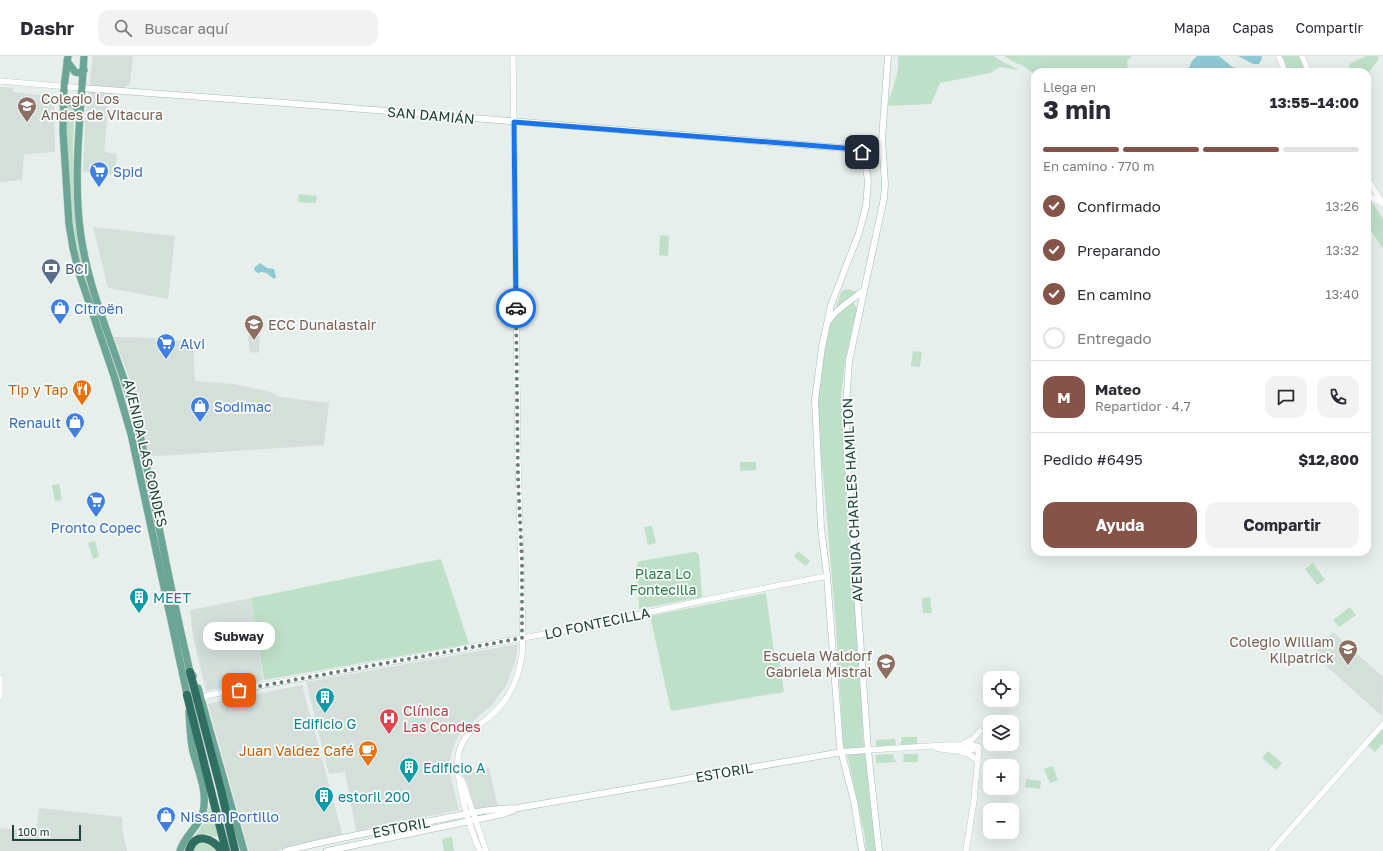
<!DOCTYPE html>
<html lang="es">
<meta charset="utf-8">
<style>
:root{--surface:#fff;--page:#f2f2f3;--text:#2b2b33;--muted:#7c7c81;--line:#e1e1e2;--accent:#855347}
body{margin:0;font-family:"Golos Text",sans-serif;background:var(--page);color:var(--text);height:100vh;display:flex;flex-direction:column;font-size:15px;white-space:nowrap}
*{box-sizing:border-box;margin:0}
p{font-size:13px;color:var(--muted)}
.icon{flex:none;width:22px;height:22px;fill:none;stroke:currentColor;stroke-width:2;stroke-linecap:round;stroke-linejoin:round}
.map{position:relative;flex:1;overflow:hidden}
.side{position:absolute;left:1031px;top:12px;width:340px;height:488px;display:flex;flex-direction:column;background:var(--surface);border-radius:12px;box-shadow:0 4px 16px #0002}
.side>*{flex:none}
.buttons{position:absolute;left:983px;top:615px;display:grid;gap:8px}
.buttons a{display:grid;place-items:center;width:36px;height:36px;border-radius:8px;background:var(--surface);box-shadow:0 4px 16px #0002;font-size:20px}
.scale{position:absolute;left:12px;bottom:10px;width:69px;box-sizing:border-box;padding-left:4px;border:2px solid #24423a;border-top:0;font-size:11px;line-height:14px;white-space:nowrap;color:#24423a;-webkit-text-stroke:3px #f7fbf9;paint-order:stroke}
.pin{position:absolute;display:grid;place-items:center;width:34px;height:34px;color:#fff;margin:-17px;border-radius:8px;box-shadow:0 2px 6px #0006}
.courier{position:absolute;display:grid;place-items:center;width:40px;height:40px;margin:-20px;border:3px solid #1a73e8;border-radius:50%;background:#fff;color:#222;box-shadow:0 1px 5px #0007}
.bubble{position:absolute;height:28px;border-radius:12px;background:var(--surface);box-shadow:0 4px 16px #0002;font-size:13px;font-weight:700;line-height:28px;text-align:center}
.summary em{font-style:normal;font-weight:700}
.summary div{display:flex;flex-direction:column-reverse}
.summary{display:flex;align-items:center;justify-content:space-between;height:68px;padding:0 12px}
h1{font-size:26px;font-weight:700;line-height:30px}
.bar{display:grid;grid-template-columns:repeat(4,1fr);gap:6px 4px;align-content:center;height:48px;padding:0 12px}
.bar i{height:5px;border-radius:3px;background:var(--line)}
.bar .on{background:var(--accent)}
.bar p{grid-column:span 4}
.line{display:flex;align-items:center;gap:10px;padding:0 12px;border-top:1px solid var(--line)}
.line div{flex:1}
.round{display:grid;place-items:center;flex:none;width:42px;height:42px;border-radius:12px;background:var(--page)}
ol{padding:0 12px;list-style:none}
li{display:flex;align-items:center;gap:12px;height:44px}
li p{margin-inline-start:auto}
li .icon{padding:4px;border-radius:50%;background:var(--accent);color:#fff;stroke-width:4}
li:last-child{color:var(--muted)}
li i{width:22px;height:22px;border:2px solid var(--line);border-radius:50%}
.primary-button{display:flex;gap:8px;margin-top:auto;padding:8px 12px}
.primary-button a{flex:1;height:46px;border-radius:12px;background:var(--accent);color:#fff;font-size:16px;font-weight:700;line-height:46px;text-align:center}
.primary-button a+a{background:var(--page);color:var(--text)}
header{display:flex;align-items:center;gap:24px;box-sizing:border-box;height:56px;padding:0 20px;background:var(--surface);border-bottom:1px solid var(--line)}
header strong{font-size:19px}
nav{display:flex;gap:22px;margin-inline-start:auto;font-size:14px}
.search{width:280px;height:36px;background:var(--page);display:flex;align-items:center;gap:10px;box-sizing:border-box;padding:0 14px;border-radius:12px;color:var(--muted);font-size:15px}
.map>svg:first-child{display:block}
</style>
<header>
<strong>Dashr</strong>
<div class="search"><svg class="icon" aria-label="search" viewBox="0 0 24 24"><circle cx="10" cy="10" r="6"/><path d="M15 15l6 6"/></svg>Buscar aquí</div>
<nav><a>Mapa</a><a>Capas</a><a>Compartir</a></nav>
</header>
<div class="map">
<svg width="1383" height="795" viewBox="0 0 1383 795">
<rect width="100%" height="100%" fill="#e6efeb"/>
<path fill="#d4dfda" d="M93 0H133L130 28 109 41 104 96 117 98 114 119 83 116 85 66Z
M0 31 13 32V36L48 40 51 38 54 39 55 96 26 98 24 99 22 124 0 126Z
M93 171 175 180 168 243 108 232Z
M251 274H255L256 276V279L260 280 259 295 257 297 250 296 248 283 249 279H252Z
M114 281 156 282 193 286 195 325 233 328 268 335 281 341 329 347 324 389 159 400 147 399 139 349Z
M251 542 263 624 206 635 193 580 190 554Z
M1333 576 1383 621 1382 660 1313 598Z
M518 588 515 607 506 630 493 648 462 675 456 684 452 694 450 705 451 721 459 754 356 775 345 716 329 718 306 626Z
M302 629 343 780 276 795H249L208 648Z
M489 712 498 751 476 753 473 750 467 727 462 719Z
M39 752 122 761 123 778 127 795H0V772L36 775Z"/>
<path fill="#bfe0c8" d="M898 0H994L996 2 1019 14 1000 11 990 17 940 27 931 48 887 50C892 34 900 16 898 0Z
M1004 0H1131V2L1127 5 1128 16H1035V18C1028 15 1026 11 1021 9 1015 7 1010 4 1004 0Z
M1282 0H1299L1305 16H1288Z
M1366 0H1378V4L1367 19V16H1350L1349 10 1351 7Z
M70 49 74 54 75 58C73 74 73 90 73 107 72 152 78 192 90 235L89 236C69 177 67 114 66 52Z
M299 138 317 140 316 147 298 146Z
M1367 141 1369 142 1383 163V193L1367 168Z
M660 179 669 180 668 200 659 199Z
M846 233 858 236 851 242 857 253 845 305 841 340 848 462 861 629 863 681 876 795H866L865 781 848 702 843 688 836 571 824 428 817 366 818 345 825 292 831 266 841 236Z
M913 295 922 296 920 311 911 310Z
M740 406H756V414L740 415Z
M59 428 62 444 55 445 52 429Z
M652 470 656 487 648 489 644 471Z
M95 485 99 501 93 503 88 487Z
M798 495 810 505 806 510 794 501Z
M694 496 697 497 699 499 702 541 639 553 637 511V508L640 505Z
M441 503 469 588 264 624 251 542Z
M1313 507 1325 524 1317 529 1305 513Z
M766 537 775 604 779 603 784 636 671 655 650 560Z
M930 541 932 557H923L922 542Z
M1350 551 1356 559 1339 571 1333 564Z
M1383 671V687L1375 696 1367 689Z
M901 681H917V686L918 688 900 689 902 683Z
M895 683 896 689 876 691V684Z
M1268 695 1282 707 1276 714 1262 702Z
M894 698 893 700 896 706 876 707V699Z
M903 698H918V706H903L904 701Z
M1053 710 1058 724 1050 727 1044 713Z
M1026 723 1041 725 1040 733 1025 731Z
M210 746 218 780 216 781C208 778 203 777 195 780 203 769 208 759 210 746Z
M452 781 454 795H444L442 783Z
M201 787 212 790 216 795H193L197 789Z"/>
<path fill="#8ec9d4" d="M1197 0H1219L1231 10 1242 16H1187L1192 5Z
M1238 0H1262V2L1259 8H1253Z
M260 207 267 212 274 213 276 221 274 223C267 219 266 214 258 217L255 215 254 212Z"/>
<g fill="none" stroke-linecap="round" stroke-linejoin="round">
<defs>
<path id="tertiary" d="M1279 0 1285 16
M1302 0 1309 16
M0 25 82 32
M1367 122 1383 148
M1367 139 1381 147
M0 622V641
M202 644 206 640 209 639 578 572 705 544 827 520
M964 687 973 683 980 675
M936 692C945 694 972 697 979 691
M868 694 946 689H974L979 691
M961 696 970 699 978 705
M462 724 486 795
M480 795C470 773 456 727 458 703 458 695 462 687 466 681 472 673 481 668 488 662 508 646 519 623 522 598 524 579 522 559 522 540 521 495 519 449 518 404 516 269 515 135 513 0
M966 795 974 744 979 691
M1271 795 1383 668"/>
<path id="secondary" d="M82 32 325 50 856 93 862 96 865 105 868 125 866 150 859 177 831 249 822 291 815 344 821 472 827 520 840 691 854 745 862 795
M829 264C839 250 853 244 864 234
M286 795C330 783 376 775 421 767 453 761 485 752 518 752L842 696 868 694
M327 795 503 758 515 754
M879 795 868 694 846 383V351L849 305 884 142 885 128 882 84 888 0"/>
<path id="primary" d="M68 0 64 31 63 75 69 168 73 192 79 217 114 320 131 378 188 643
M84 0C81 55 74 109 79 164 85 233 118 296 136 362 144 395 150 428 157 461 167 513 178 565 190 616L193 620
M67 5 75 16 80 17 84 14
M63 49 68 46C75 47 77 51 79 58
M198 632 244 795
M180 795C184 780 199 771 203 756 208 736 198 714 193 696 190 682 190 669 189 656"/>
<path id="motorway" d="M190 616 221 734 235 795
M187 639 226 795
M189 795C195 775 212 782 222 795"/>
</defs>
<use href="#tertiary" stroke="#a8b8b2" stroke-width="6"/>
<use href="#secondary" stroke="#a4bbb3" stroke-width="7"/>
<use href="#primary" stroke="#c2cac8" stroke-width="8"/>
<use href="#motorway" stroke="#c2cac8" stroke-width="9"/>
<use href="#tertiary" stroke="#fff" stroke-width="5.5"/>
<use href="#secondary" stroke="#fff" stroke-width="6"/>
<use href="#primary" stroke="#6aa596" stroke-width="7"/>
<use href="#motorway" stroke="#2f6f62" stroke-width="8"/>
</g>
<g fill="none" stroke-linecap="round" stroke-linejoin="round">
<path stroke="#687f78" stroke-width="4" stroke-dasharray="0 7.2" d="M239 634 522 582V506L518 422 516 252"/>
<path stroke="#1a73e8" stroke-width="5" d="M516 252 514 66 856 93 862 96"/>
</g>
<defs>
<symbol id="school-pin" viewBox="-11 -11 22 30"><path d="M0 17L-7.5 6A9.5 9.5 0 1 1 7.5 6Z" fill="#8d6e63" stroke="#f7fbf9"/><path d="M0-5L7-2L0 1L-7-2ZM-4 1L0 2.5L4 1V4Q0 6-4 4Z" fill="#fff"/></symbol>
<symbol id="supermarket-pin" viewBox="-11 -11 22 30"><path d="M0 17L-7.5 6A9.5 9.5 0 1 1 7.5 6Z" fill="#3f7fe0" stroke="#f7fbf9"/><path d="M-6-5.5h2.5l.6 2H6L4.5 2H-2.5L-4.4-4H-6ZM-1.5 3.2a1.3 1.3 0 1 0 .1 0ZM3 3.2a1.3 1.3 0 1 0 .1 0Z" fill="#fff"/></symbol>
<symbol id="bank-pin" viewBox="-11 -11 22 30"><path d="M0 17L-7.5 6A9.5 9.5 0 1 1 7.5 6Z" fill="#5c6f8a" stroke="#f7fbf9"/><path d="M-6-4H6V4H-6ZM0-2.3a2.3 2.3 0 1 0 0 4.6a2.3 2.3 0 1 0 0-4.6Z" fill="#fff"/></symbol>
<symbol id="shop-pin" viewBox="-11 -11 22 30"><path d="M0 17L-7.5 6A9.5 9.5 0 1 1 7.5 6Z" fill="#3f7fe0" stroke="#f7fbf9"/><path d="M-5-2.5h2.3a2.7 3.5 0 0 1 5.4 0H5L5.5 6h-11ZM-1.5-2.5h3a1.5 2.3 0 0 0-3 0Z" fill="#fff"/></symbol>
<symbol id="restaurant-pin" viewBox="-11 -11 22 30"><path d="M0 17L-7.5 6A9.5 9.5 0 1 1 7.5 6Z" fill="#e8710a" stroke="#f7fbf9"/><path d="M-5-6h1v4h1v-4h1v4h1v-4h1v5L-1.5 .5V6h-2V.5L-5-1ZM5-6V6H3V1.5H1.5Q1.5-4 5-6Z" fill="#fff"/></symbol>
<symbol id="building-pin" viewBox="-11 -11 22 30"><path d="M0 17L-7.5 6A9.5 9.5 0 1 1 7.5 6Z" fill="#0f9aa8" stroke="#f7fbf9"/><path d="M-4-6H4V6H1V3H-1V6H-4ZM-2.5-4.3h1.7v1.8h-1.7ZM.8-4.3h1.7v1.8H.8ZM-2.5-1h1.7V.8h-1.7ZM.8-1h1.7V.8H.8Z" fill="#fff"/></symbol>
<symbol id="hospital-pin" viewBox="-11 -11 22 30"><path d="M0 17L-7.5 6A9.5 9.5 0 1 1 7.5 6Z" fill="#e0444e" stroke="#f7fbf9"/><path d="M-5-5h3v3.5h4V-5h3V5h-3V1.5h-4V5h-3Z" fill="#fff"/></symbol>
<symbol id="cafe-pin" viewBox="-11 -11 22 30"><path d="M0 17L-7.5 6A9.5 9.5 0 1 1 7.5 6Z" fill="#e8710a" stroke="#f7fbf9"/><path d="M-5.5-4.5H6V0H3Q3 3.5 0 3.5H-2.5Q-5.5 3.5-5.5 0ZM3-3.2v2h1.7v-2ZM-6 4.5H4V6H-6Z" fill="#fff"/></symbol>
</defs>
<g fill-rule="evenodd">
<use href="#school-pin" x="16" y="39" width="22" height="30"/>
<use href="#supermarket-pin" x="88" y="104" width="22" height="30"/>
<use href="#bank-pin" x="40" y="201" width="22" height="30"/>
<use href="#shop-pin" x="49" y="241" width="22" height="30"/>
<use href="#school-pin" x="243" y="257" width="22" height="30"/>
<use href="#supermarket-pin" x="155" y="276" width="22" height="30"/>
<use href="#restaurant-pin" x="71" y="322" width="22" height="30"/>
<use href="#shop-pin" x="189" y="339" width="22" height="30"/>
<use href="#shop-pin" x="64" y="355" width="22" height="30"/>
<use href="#supermarket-pin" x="85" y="434" width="22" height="30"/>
<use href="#building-pin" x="128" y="530" width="22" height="30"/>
<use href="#school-pin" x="1337" y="582" width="22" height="30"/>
<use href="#school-pin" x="875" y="596" width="22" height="30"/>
<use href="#building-pin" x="314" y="630" width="22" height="30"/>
<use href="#hospital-pin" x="378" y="651" width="22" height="30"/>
<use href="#cafe-pin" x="357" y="683" width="22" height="30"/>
<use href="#building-pin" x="398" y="700" width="22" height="30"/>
<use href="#building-pin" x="313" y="729" width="22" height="30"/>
<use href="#shop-pin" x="155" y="749" width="22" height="30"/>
</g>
<g text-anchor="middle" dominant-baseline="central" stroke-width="3.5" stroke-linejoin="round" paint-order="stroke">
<g font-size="14" fill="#785e54" stroke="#f7fbf9" text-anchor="start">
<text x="41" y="42">Colegio Los<tspan x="41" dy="16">Andes de Vitacura</tspan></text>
<text x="268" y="268">ECC Dunalastair</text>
<text x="1334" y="585" text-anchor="end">Colegio William<tspan x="1334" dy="16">Kilpatrick</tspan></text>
<text x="872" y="599" text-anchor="end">Escuela Waldorf<tspan x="872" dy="16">Gabriela Mistral</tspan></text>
</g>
<g font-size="14" fill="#24423a" stroke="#f7fbf9">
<text transform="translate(431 59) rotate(5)">SAN DAMIÁN</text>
<text transform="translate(146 397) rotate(77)">AVENIDA LAS CONDES</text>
<text transform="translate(852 444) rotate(-93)">AVENIDA CHARLES HAMILTON</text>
<text transform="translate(597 567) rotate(-12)">LO FONTECILLA</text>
<text transform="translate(724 716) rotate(-10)">ESTORIL</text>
<text transform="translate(401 771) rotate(-11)">ESTORIL</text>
</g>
<g font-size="14" fill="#366cbe" stroke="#f7fbf9" text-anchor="start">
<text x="113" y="115">Spid</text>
<text x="74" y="252">Citroën</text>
<text x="180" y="287">Alvi</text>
<text x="214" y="350">Sodimac</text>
<text x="61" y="366" text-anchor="end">Renault</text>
<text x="96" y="471" text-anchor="middle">Pronto Copec</text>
<text x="180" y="760">Nissan Portillo</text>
</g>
<g font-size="14" fill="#4e5e75" stroke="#f7fbf9" text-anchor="start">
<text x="65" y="212">BCI</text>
</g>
<g font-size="14" fill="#c56008" stroke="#f7fbf9" text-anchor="end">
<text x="68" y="333">Tip y Tap</text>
<text x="354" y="694">Juan Valdez Café</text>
</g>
<g font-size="14" fill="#2d7a4b" stroke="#f7fbf9">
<text x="663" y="517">Plaza Lo<tspan x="663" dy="16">Fontecilla</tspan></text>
</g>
<g font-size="14" fill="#0d838f" stroke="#f7fbf9" text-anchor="start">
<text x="153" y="541">MEET</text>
<text x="325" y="667" text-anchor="middle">Edificio G</text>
<text x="423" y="711">Edificio A</text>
<text x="338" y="740">estoril 200</text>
</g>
<g font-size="14" fill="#be3a42" stroke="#f7fbf9" text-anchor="start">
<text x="403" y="654">Clínica<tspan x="403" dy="16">Las Condes</tspan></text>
</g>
</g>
</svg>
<div class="buttons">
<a><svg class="icon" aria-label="locate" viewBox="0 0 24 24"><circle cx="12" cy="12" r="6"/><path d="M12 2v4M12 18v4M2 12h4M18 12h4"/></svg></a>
<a><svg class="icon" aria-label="layers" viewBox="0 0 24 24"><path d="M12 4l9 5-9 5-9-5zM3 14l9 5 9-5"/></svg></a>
<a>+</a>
<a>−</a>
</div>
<div class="scale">100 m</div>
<div class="pin" style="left:239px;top:634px;background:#ea580c"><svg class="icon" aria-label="bag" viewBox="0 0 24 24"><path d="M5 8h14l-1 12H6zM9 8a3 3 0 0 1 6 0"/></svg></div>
<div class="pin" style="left:862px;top:96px;background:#1f2937"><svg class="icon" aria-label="home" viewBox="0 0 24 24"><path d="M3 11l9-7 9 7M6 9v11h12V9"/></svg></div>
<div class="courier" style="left:516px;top:252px"><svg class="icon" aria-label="car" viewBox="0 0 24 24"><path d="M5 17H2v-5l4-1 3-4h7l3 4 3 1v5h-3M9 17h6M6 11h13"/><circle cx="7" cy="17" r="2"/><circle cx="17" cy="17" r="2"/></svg></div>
<div class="bubble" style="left:203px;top:566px;width:72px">Subway</div>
<section class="side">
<div class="summary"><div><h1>3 min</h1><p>Llega en</p></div><em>13:55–14:00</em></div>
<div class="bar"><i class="on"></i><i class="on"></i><i class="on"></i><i></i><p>En camino · 770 m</p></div>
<ol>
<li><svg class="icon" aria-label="check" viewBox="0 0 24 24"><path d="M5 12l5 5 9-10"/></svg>Confirmado<p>13:26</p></li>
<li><svg class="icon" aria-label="check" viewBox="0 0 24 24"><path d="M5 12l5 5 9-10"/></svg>Preparando<p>13:32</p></li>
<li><svg class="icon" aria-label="check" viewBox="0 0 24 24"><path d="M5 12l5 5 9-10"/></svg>En camino<p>13:40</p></li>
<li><i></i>Entregado</li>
</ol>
<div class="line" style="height:72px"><b class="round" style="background:var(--accent);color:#fff">M</b><div><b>Mateo</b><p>Repartidor · 4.7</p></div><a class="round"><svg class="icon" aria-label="chat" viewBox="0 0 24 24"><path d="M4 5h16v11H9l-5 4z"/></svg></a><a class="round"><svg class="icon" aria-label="phone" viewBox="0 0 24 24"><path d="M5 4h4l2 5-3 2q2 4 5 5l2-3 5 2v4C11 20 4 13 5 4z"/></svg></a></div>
<div class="line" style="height:52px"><div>Pedido #6495</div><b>$12,800</b></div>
<div class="primary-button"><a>Ayuda</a><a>Compartir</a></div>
</section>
</div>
